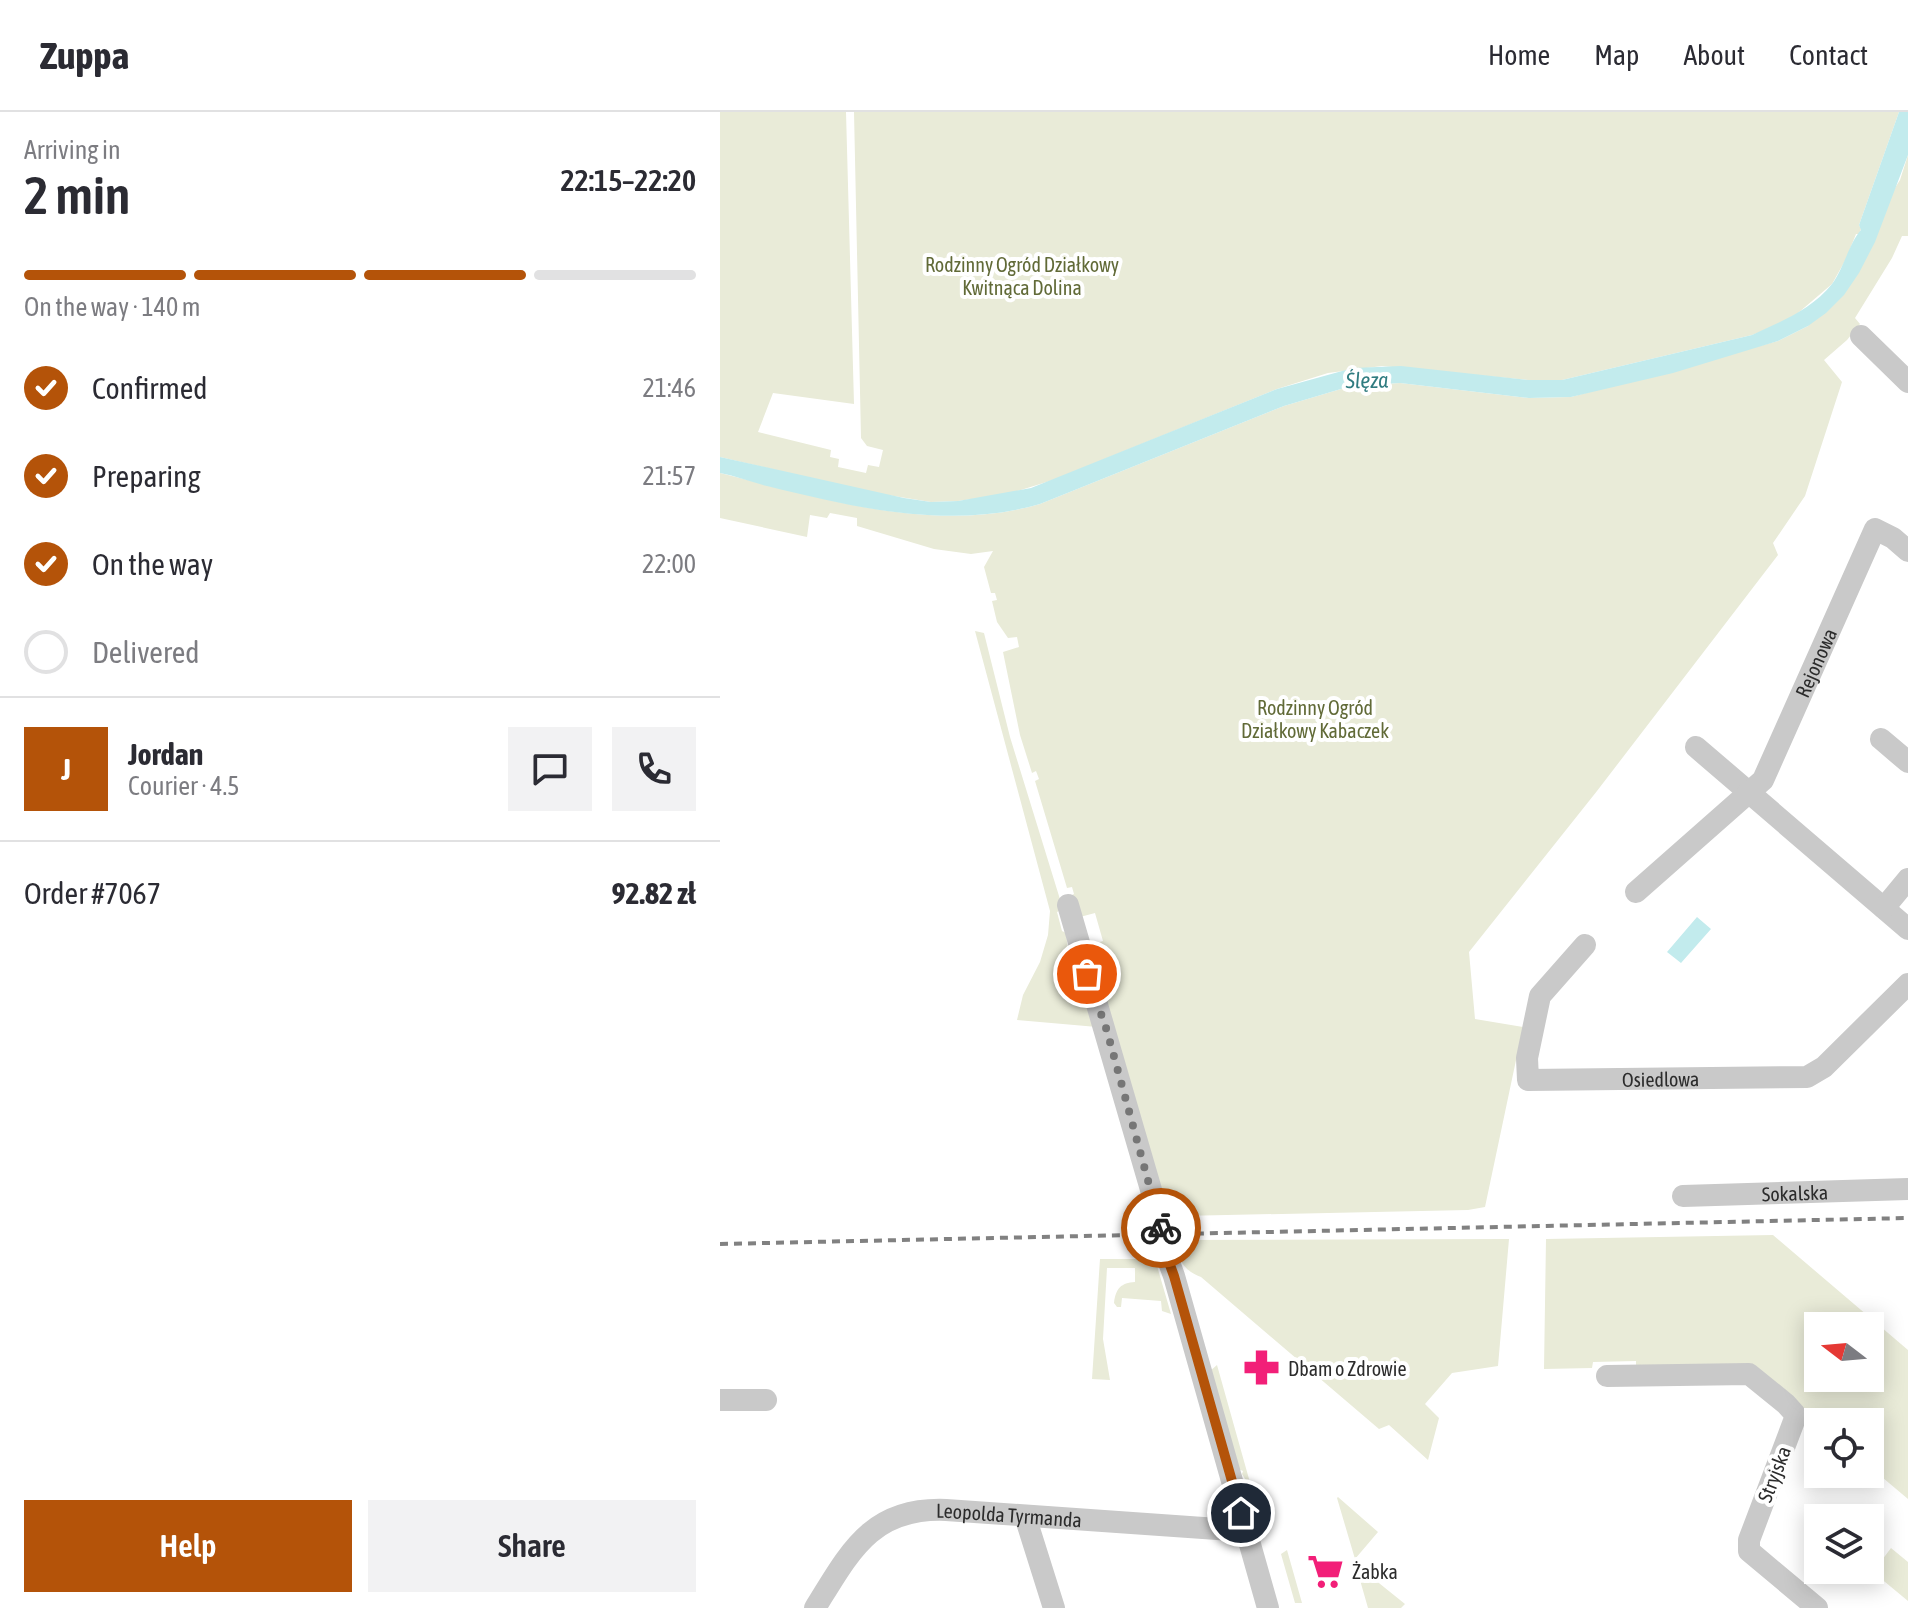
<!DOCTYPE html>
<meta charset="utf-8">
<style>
:root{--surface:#fff;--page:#f2f2f3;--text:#2b2b33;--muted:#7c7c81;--line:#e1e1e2;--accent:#b45309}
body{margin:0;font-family:"Asap Condensed",sans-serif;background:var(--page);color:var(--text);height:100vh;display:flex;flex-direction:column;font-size:30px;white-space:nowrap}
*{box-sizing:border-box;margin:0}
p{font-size:26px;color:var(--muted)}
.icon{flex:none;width:44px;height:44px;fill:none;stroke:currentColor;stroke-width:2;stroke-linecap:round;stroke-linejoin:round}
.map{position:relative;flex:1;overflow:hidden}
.details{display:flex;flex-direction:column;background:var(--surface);width:720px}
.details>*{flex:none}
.needle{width:52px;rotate:286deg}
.fabs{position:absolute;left:1084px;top:1200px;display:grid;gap:16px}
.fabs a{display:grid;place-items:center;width:80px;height:80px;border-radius:0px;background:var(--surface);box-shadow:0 4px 20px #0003;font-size:40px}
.pin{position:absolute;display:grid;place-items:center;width:68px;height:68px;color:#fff;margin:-34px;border:4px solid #fff;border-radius:50%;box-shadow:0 2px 8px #0007}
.courier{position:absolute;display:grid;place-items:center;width:80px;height:80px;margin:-40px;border:6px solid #b45309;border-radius:50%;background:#fff;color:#222;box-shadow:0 2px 10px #0007}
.overview em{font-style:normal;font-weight:600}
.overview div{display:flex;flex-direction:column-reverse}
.overview{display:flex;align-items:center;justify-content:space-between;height:136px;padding:0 24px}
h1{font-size:52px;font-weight:600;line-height:60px}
.bar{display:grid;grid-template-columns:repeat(4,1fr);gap:12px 8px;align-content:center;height:96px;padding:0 24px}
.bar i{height:10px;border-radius:6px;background:var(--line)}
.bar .on{background:var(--accent)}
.bar p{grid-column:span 4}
.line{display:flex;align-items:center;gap:20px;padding:0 24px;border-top:2px solid var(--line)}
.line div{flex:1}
.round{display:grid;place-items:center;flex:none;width:84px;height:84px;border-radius:0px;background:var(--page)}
ol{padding:0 24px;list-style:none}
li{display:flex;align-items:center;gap:24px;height:88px}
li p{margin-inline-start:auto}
li .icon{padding:8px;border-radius:50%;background:var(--accent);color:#fff;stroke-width:4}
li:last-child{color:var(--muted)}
li i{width:44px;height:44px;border:4px solid var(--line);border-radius:50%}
.cta{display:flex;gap:16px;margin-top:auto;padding:16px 24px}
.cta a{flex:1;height:92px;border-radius:0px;background:var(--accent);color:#fff;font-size:32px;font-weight:600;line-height:92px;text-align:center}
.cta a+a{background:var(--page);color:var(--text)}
header{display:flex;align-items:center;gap:48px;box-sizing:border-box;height:112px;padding:0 40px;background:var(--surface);border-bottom:2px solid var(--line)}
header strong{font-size:38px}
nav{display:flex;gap:44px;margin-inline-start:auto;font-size:28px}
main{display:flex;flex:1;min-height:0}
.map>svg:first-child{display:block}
</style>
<header>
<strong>Zuppa</strong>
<nav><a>Home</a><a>Map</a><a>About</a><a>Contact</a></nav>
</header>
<main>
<section class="details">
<div class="overview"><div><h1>2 min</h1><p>Arriving in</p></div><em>22:15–22:20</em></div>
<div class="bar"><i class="on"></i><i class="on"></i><i class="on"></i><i></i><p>On the way · 140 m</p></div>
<ol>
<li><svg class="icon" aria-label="check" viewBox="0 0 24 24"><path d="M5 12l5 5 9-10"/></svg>Confirmed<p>21:46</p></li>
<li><svg class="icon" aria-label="check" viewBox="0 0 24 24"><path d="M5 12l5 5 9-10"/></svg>Preparing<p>21:57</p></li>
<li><svg class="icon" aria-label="check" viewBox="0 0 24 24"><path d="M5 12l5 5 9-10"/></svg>On the way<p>22:00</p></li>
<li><i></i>Delivered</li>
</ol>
<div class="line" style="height:144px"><b class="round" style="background:var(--accent);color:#fff">J</b><div><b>Jordan</b><p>Courier · 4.5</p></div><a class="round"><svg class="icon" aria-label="chat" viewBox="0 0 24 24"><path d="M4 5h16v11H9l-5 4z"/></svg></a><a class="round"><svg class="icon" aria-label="phone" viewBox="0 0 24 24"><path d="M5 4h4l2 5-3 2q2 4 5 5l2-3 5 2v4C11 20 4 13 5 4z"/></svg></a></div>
<div class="line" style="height:104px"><div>Order #7067</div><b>92.82 zł</b></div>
<div class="cta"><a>Help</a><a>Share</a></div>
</section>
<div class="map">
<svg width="1188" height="1496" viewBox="0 0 1188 1496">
<rect width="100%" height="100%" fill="#fff"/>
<path fill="#e9ebd8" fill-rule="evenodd" d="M0 0H126L134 292 53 281 38 320 111 338 110 345 119 347 118 355 146 361 148 353 159 355 163 338 147 334 141 326 134 0H1179L1139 113 1141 117 1139 122H1136L1126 147 1112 172 1078 201 1054 215 1032 223 842 268H808L662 254 608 261 557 277 333 368 288 382 238 389 211 390 155 381 0 345Z
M1188 43V124H1182L1172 146 1135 206 1140 212 1127 228 1104 248 1122 270 1085 384 1053 431 1058 443 877 679 749 840 755 907 803 915 765 1095 748 1098 461 1104 447 1108 364 835 383 829 375 801 360 805 350 784 354 782 352 775 347 776 315 669 319 667 316 659 312 661 300 623 283 540 299 535 297 525 288 526 277 510 272 489 277 488 275 481H271L264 455 273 439 251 442 214 437 137 414V406L110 401 107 406 90 403 87 425 0 406V361C104 386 213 423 320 392L564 294 631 274 680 271 809 286 851 285 1058 229 1088 214 1180 68Z
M255 519 264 521 290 625 343 797 337 800 342 819 346 821C348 840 352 858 353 878L370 893 377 915 297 908 303 883 320 850 328 823 330 799Z
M1053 1123 1188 1238V1387L1150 1355V1310H1098L1031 1253 916 1256V1249L873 1250 872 1256 824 1257 826 1127ZM1098 1214H1150V1266H1098Z
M789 1127 778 1254 732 1261 705 1292 719 1306 708 1348 669 1313 659 1317 481 1165C462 1158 458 1146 455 1128Z
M380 1147H435L451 1202 442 1199 441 1189 402 1186 401 1195H397L394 1191C396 1176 401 1171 415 1170V1156H387L383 1227 390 1268 372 1267Z
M497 1253 529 1367 527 1370 522 1362 523 1359 516 1356 490 1259Z
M618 1385 658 1420 635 1447 617 1386Z
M1171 1436 1188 1450V1489L1153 1460Z
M567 1438 582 1491H575L561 1442Z
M644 1459 685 1492 681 1496H648L638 1461Z"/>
<path fill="#c2ebed" d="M1179 0H1188V43L1155 130 1139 161 1124 183 1106 201 1088 214 1058 229 953 261 851 285 809 286 680 271 631 274 564 294 320 392C230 418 136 396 47 374 31 370 16 364 0 361V345L184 386 211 390 238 389 311 376 557 277 633 256 681 254 808 268H842L1032 223C1060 210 1091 198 1112 172 1124 156 1129 131 1141 118L1139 113Z
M977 805 991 817 961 851 947 840Z"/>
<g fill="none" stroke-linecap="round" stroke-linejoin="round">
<g stroke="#c9c9c9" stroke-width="22">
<path d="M1141 224 1188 270"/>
<path d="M1161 627 1188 650"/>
<path d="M976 635 1188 817"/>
<path id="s1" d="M916 780 1043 668 1155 417 1173 426 1188 439"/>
<path d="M348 793 441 1112 442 1131 454 1164 548 1496"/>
<path d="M1164 796 1188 767"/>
<path id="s2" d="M865 833 820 884 807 946 808 968 1087 965 1104 955 1188 872"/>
<path id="s3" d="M963 1084 1188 1077"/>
<path d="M887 1264 1029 1262 1066 1292 1075 1302 1074 1309 1029 1428V1439L1097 1496"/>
<path d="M0 1288H46"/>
<path d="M305 1404 334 1496"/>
<path id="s4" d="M95 1496C130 1440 151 1395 226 1398L526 1419"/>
</g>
<path stroke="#818181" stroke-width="4" stroke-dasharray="8 6" stroke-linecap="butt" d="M0 1132 1188 1106"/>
</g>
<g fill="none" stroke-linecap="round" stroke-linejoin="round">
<path stroke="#767676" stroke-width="8" stroke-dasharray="0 14.4" d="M367 862 387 919 441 1116"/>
<path stroke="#b45309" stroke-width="10" d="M441 1116 442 1131 454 1164 521 1401"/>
</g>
<defs>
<symbol id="pharmacy-bare" viewBox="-9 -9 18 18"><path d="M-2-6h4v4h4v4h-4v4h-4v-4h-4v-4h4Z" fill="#f21f78" stroke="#fff" stroke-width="2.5" paint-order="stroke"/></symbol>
<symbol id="supermarket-bare" viewBox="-9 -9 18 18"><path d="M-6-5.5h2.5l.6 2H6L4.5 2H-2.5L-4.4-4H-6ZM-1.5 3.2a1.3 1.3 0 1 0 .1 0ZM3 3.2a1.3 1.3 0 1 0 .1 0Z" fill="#f21f78" stroke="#fff" stroke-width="2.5" paint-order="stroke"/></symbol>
</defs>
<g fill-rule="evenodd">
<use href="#pharmacy-bare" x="516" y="1230" width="51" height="51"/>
<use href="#supermarket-bare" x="580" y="1434" width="51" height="51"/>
</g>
<g text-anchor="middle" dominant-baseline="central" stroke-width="8" stroke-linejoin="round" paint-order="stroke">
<g font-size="20" fill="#616a37" stroke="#fff">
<text x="302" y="152">Rodzinny Ogród Działkowy<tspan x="302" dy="23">Kwitnąca Dolina</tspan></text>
<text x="595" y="595">Rodzinny Ogród<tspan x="595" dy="23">Działkowy Kabaczek</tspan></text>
</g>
<g font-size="20" fill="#2c2c2c" stroke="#fff">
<text stroke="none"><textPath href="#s1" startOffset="298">Rejonowa</textPath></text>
<text stroke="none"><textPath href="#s2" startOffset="286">Osiedlowa</textPath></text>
<text stroke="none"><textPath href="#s3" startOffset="112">Sokalska</textPath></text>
<text transform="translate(1054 1362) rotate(-69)">Stryjska</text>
<text stroke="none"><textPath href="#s4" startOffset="238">Leopolda Tyrmanda</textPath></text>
</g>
<g font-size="20" fill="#2c2c2c" stroke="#fff" text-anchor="start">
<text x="568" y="1256">Dbam o Zdrowie</text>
<text x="632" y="1459">Żabka</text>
</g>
<g font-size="22" font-style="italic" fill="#307c80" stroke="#fff">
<text transform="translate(647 268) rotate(-1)">Ślęza</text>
</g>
</g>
</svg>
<div class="fabs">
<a><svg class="needle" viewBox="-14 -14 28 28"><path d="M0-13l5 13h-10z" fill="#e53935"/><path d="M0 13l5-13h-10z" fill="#7c7c81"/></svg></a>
<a><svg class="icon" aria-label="locate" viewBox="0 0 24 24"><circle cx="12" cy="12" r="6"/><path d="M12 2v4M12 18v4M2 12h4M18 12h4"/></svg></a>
<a><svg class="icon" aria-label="layers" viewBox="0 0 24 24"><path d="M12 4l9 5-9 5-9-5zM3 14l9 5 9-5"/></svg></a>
</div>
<div class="pin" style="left:367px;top:862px;background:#ea580c"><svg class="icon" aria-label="bag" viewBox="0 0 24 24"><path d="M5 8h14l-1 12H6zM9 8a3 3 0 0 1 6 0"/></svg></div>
<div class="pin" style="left:521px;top:1401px;background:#1f2937"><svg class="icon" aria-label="home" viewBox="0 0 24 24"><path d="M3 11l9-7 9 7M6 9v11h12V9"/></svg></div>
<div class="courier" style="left:441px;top:1116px"><svg class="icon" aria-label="bike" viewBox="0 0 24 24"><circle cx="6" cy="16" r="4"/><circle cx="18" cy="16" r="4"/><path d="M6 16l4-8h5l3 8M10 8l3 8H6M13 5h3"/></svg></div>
</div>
</main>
